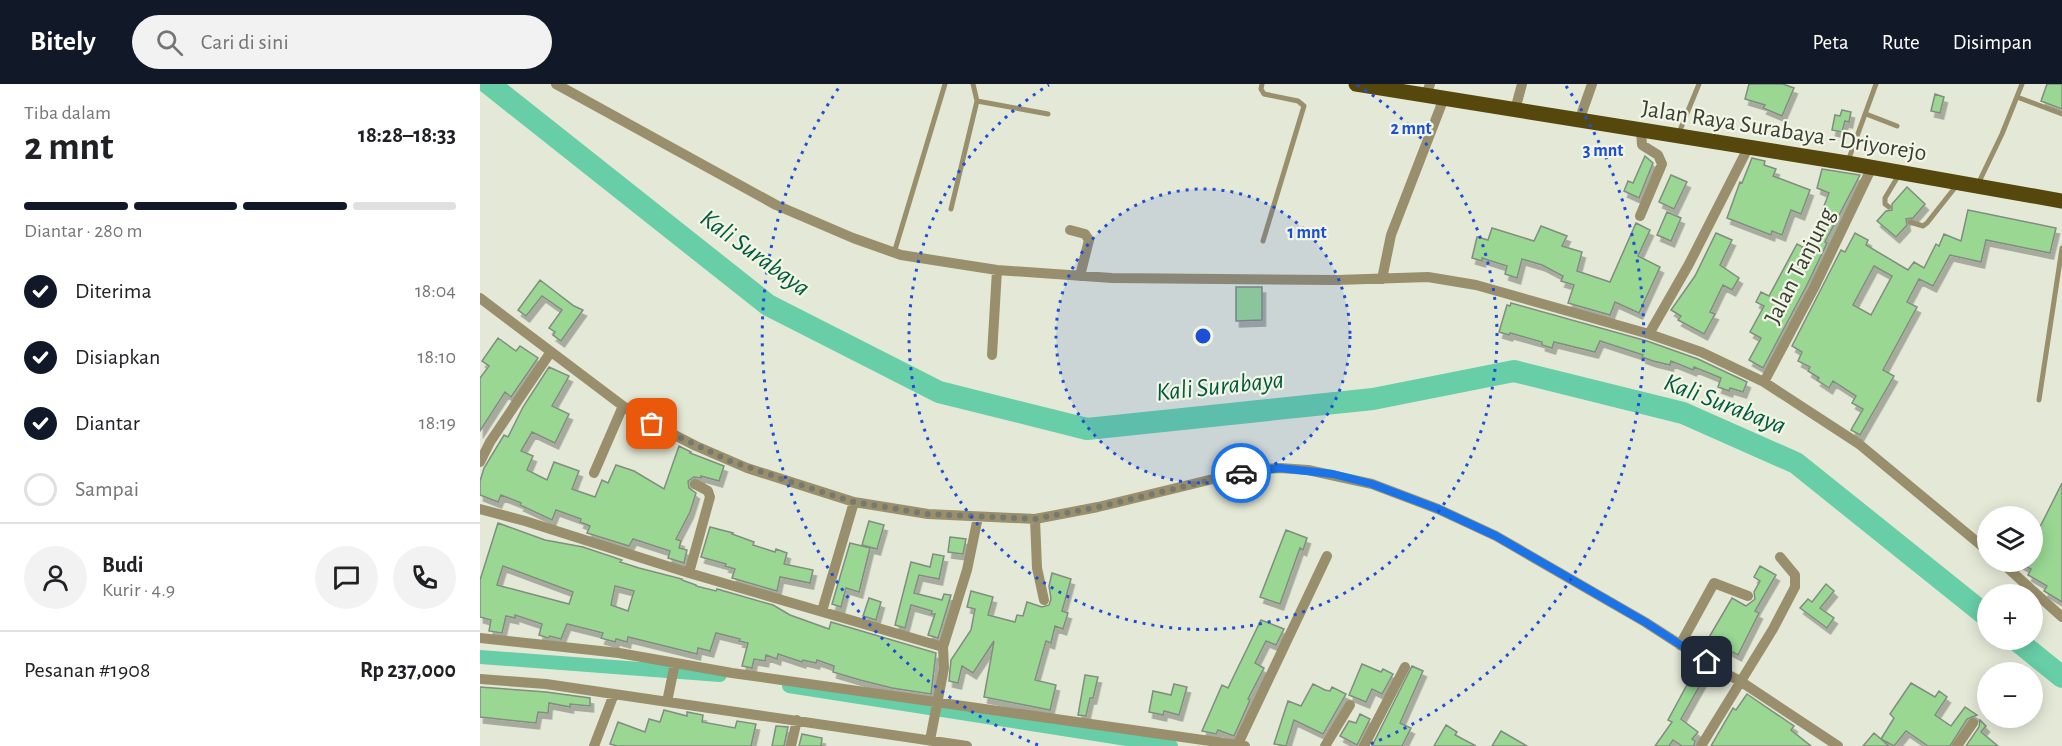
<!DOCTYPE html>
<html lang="id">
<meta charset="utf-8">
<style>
:root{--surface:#fff;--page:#f2f2f2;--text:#202124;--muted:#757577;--line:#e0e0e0;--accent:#111827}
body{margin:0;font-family:"Alegreya Sans",sans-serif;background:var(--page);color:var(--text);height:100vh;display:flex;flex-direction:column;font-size:22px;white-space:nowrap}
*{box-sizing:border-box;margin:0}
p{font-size:20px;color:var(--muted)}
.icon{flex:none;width:33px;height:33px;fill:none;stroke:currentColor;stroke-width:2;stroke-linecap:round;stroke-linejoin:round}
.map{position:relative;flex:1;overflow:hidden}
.panel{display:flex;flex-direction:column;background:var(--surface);width:480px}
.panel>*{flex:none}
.buttons{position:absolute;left:1497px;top:422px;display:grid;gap:12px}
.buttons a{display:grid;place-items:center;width:66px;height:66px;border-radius:50%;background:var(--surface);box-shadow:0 3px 15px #0003;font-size:30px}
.pin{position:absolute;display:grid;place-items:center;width:51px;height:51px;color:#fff;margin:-26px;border-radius:12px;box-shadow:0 3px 9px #0006}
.courier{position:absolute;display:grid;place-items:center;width:60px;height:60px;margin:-30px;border:4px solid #1a73e8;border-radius:50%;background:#fff;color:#222;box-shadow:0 2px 8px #0007}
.head em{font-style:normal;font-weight:600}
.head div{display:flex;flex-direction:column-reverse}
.head{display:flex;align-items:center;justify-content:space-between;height:102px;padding:0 24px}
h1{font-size:39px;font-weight:600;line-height:45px}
.bar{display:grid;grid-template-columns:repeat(4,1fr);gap:9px 6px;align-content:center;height:72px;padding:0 24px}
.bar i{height:8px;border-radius:4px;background:var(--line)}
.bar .current{background:var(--accent)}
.bar p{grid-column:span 4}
.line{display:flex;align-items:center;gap:15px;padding:0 24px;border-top:2px solid var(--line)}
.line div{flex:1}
.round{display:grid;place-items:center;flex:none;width:63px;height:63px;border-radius:32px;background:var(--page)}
ol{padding:0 24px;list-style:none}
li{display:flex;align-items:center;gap:18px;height:66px}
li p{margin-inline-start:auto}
li .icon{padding:6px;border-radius:50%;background:var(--accent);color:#fff;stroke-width:4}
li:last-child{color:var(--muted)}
li i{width:33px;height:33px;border:3px solid var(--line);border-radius:50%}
header{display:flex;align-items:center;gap:36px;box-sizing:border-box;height:84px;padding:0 30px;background:var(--accent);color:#fff}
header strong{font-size:28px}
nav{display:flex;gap:33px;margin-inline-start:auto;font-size:21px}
.search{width:420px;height:54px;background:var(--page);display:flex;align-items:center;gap:15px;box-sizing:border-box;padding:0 21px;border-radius:33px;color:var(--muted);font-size:22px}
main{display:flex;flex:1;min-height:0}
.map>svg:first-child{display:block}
</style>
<header>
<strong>Bitely</strong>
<div class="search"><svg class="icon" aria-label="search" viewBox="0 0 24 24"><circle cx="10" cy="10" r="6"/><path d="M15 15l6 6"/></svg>Cari di sini</div>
<nav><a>Peta</a><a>Rute</a><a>Disimpan</a></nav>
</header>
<main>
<section class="panel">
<div class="head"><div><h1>2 mnt</h1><p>Tiba dalam</p></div><em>18:28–18:33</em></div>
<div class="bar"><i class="current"></i><i class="current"></i><i class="current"></i><i></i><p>Diantar · 280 m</p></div>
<ol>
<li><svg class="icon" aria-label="check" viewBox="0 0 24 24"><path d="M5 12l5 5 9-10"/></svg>Diterima<p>18:04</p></li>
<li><svg class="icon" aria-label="check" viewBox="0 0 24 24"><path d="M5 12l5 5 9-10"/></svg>Disiapkan<p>18:10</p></li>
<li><svg class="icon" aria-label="check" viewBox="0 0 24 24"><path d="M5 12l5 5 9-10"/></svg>Diantar<p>18:19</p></li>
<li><i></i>Sampai</li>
</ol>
<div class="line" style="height:108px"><a class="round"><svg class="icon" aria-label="person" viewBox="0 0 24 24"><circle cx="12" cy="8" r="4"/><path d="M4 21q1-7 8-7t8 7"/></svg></a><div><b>Budi</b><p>Kurir · 4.9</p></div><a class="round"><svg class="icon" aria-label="chat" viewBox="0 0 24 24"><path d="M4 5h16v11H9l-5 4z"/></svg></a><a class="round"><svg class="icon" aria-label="phone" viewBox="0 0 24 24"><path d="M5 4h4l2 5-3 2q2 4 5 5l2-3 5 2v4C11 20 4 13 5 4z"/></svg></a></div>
<div class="line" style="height:78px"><div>Pesanan #1908</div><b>Rp 237,000</b></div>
</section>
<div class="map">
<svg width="1582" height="662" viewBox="0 0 1582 662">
<defs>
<filter id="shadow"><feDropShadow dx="3.5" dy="6" stdDeviation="0" flood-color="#0004"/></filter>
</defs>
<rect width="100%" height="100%" fill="#e4e9d7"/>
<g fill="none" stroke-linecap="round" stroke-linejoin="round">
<path stroke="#67cea7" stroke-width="14" d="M0 573 240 591
M309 602 691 662"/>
<path stroke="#67cea7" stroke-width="22" d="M9 0 288 221 459 308 607 345 893 315 1034 287 1203 329 1316 379 1508 533
M1535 555 1582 593"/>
</g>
<path fill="#99d793" stroke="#818d7f" stroke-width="1.5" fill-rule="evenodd" filter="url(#shadow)" d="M1269 0H1303L1314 4 1302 32 1283 24 1285 21 1265 15Z
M1567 0H1582V25L1561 17Z
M1455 10 1464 13 1460 29 1451 27Z
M1362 26 1371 28 1369 38 1365 37 1362 48 1352 46 1355 31 1360 32Z
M1165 72 1173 79 1159 114 1144 107 1148 97 1153 99Z
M1272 74 1285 77 1284 81 1296 85 1293 92 1330 106 1321 130 1311 126 1302 151 1292 147 1291 151 1247 134 1260 98 1262 99Z
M1342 85 1380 91 1345 158 1347 159 1327 201 1283 284 1269 276 1281 254 1270 248 1284 222 1276 218 1281 208 1289 212 1317 160 1328 166 1335 153H1337L1349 130 1342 127 1349 109 1337 104Z
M1191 91 1207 98 1194 125 1179 118Z
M1427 103 1445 120 1433 134 1426 135 1427 141 1416 153 1397 137 1406 127 1412 126V120Z
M1488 126 1576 144 1570 169 1506 156 1501 178 1470 171 1453 202 1439 195 1427 218 1437 223 1403 286 1414 292 1380 351 1371 346 1383 325 1372 319 1376 312 1353 297 1349 304 1337 296 1339 294 1328 287 1330 283 1318 277 1322 268 1312 262 1361 166 1365 168 1375 149 1388 156 1386 161 1428 186 1434 178 1444 184 1456 160 1459 162 1464 150 1481 157ZM1394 182 1412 192 1391 231 1373 221Z
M1187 128 1201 134 1191 157 1177 151Z
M1156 139 1170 146 1158 172 1180 183 1159 229 1135 218 1130 231 1088 219 1094 201 1081 197 1083 192 1062 181 1042 175 1037 194 1025 190 1027 182 1002 174V177L992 174 997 153 1008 156 1012 144 1054 157 1061 142 1087 152 1082 162 1102 168 1097 187 1130 198Z
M1236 149 1252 156 1240 181 1259 194 1252 206 1243 201 1230 228 1235 230 1224 250 1198 236 1201 232 1191 226 1215 192Z
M60 196 94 222 103 226 81 257 73 251 75 248 69 244 82 226 62 212 46 232 38 226Z
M756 203H782V236L756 237Z
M1031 219 1167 257 1218 275 1267 298 1263 308 1250 304 1249 307 1238 303 1241 294 1214 283 1213 286 1191 277 1190 281 1173 277 1162 273 1163 271 1120 257 1115 268 1074 258 1072 264 1062 261V258L1030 249 1029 251 1019 248 1027 221 1030 222Z
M18 254 36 267 40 262 58 274 31 313 25 308 0 347V294L9 282 2 277Z
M69 283 89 292 72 322 89 330 75 359 52 348 41 367 53 372 47 386 67 396 74 378 99 387 92 405 115 413 122 396 128 399 136 381 154 387 184 405 199 362 211 368 210 369 244 382 239 397 221 392V394L214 393 208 397 209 404 216 409 210 428 196 455 201 457 199 464 207 466 204 479 188 474 190 467 153 455 149 462 107 449 110 442 100 438 101 435 76 426 72 436 40 421 41 419 21 411 18 418 0 411V397L4 384 24 351 28 353 43 323Z
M1582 399V518L1564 507 1567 502 1548 491 1551 485 1536 477H1552V459Z
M389 437 404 441 397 465 382 461Z
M18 439 65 456 103 463 142 476 140 478 159 484 202 495V496L216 501V502L236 507 237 505 293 521 310 531 349 545 351 538 456 569 451 610 412 604 380 596 353 588 354 582 337 576 336 579 323 576 322 578 298 570 297 575 286 571 285 577 274 575 272 584 262 582 268 559 259 557 260 555 236 549 230 567 218 564 217 570 148 553 147 558 136 555 135 558 121 554 123 549 87 540 81 555 70 552 68 554 59 551 62 540 35 531V534L26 532 22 549 9 547 11 536 0 533V496ZM23 482 93 508 89 520 17 501ZM135 502 154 507 148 527 131 521Z
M230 443 253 449 252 450 274 458 273 461 295 468 296 465 307 469 304 480 333 486 330 499 300 493 297 507 252 494 255 485 245 482 246 480 221 473Z
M806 446 827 454 823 466 820 464 800 520 780 513Z
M470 453 486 455 483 470 468 468Z
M370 459 390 464 379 508 366 504 361 523 352 520Z
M453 470 464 472 459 495 439 491 434 509 462 516 464 510 471 511 458 554 448 551 455 530H451L452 527 431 521 425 544 415 541 431 478 450 483Z
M1280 482 1296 491 1275 527 1279 529 1258 571 1228 555 1252 514 1266 522 1275 515 1274 508 1280 497 1274 493Z
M572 489 591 495 582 527 588 529 583 545 575 542 571 559 566 557 555 596 576 601 570 626 504 613 514 557 493 589 482 582 478 599 469 597 471 576 491 546 495 525 487 523 491 507 513 513 508 531 535 538 537 531 543 532 547 518 562 523 569 521 571 515 569 502Z
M1346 500 1354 507 1340 524 1354 534 1347 544 1320 524 1328 515 1332 518Z
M389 514 401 518 396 536 383 532Z
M781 536 804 545 796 561 786 557 775 579 784 584 768 615 770 616 754 652 738 646 736 650 722 647 742 601 748 604Z
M882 580 901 588 903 585 913 590 902 610 892 605 886 618 869 611Z
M932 582 943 587 920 639 931 644 922 662H892Z
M1214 588 1224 594 1201 635 1218 648 1212 655 1215 657 1214 662H1202L1193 656 1189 662H1175L1192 638 1188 636Z
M605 591 618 593 613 614H610L606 632 598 631Z
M1431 599 1455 613 1459 607 1467 613 1455 631 1471 642 1485 623 1497 631 1487 635 1470 662H1448L1426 647 1414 662 1401 655 1414 634 1410 630Z
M694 600 707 603 699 631 684 627 683 631 669 628 673 607 691 611Z
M833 600 845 606 850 607 852 603 866 610 843 650 814 636 806 662 794 660 808 617 821 622Z
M0 603 66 608 110 614V622L90 620V623L69 619 68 629 58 628 56 639 0 633Z
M1267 610 1314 642 1311 646 1331 662H1231L1253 624 1256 626Z
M184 626 207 632V628L223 631 222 638 255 644 257 637 276 640 271 662H137L130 660 138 638 165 648 169 635 180 638Z
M880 630 890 635 877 661 860 652 869 637 876 639Z
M1500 636 1506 642 1501 648 1518 662H1486L1499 643Z
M966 641 977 648 975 651 996 662H954Z
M296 642 308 643 304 662H292Z
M1021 647 1047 662H1012Z
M1394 649 1409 662H1383Z
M322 650 342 654 341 662H319Z"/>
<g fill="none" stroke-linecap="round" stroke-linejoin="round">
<path stroke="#998f6c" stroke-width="5" d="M782 0 781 5 784 10 818 17 824 22 783 157
M1537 13 1582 30
M497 17 568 30
M1386 30 1417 42
M1198 51 1219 0
M1368 77 1396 0
M1498 100 1522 50 1542 0
M1409 123 1405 120V114L1420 89
M471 125 497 17 493 0
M1430 138 1443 142 1447 139 1477 101
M414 169 465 0
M1559 316 1582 164"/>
<path stroke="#998f6c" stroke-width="10" d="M76 0 296 121 373 154 421 171 517 186 632 194 857 196 948 193 996 201 1169 250 1221 268 1284 298 1379 360 1508 467
M946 11 950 0
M1035 26 1042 0
M1099 37 1112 0
M1160 132 1182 80 1178 71 1162 61 1161 47
M590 146 605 150 609 156 600 192
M902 195 911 151 964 14
M0 214 143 322 173 340 216 362 267 384 374 418 448 430 555 435 618 423 770 386 800 384 828 386 892 400 958 425 1016 452 1165 538 1241 587 1260 597 1358 662
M1169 250 1209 180 1268 64
M512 271 517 186
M1284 298 1334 204 1392 83
M0 378 10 358 70 269
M114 389 143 322
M0 425 45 437 209 489 463 563 464 584 450 656
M555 435 557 484 564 516
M1520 477 1582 533
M209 489 230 413 228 407 215 400
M342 527 374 418
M0 554 139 569 252 589 765 662
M1200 561 1234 499 1268 512
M463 563 487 486 498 433
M0 595 66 600 487 662
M187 618 195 579
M114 662 134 610
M311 662 317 636
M757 662 847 472
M845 662 870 621
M884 662 925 583
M1221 662 1293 545 1315 503V491L1300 473
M1477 662 1493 639"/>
<path stroke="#56480c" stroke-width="15" d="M876 0 1367 79 1582 117"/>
</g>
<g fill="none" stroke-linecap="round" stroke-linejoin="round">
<path stroke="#76796e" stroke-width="6" stroke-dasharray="0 10.8" d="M172 340 250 377 308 397 374 418 448 430 555 435 618 423 761 389"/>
<path stroke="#1a73e8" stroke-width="8" d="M761 389 800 384 853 390 892 400 958 425 1016 452 1165 538 1227 578"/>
</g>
<circle cx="723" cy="252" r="147" fill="#1d4ed8" fill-opacity=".12"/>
<g fill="none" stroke="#1d4ed8" stroke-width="3" stroke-dasharray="3 6">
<circle cx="723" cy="252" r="147"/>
<path d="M877 1A294 294 0 1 1 569 1"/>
<path d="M558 661A441 441 0 0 1 360 2M1086 2A441 441 0 0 1 888 661"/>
</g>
<g text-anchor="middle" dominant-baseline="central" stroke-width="4.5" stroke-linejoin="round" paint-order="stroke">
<g font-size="24" fill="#3a3c35" stroke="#f2f6e4">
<text transform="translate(1304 47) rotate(9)">Jalan Raya Surabaya - Driyorejo</text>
<text transform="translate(1320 182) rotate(-63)">Jalan Tanjung</text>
</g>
<g font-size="26" font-style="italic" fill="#005940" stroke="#f2f6e4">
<text transform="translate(275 169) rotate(36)">Kali Surabaya</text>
<text transform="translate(740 302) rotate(-6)">Kali Surabaya</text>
<text transform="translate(1245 320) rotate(21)">Kali Surabaya</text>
</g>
</g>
<circle cx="723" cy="252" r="9" fill="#1d4ed8" stroke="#f2f6e4" stroke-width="3"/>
<g font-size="18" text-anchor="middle" font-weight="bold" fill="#1d4ed8" stroke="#f2f6e4" stroke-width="4.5" stroke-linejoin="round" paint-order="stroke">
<text x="931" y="50">2 mnt</text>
<text x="1123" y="72">3 mnt</text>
<text x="827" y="154">1 mnt</text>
</g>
</svg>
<div class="buttons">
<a><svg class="icon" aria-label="layers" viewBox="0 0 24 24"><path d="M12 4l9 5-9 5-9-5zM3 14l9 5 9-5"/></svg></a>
<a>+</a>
<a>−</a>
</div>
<div class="pin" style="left:172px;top:340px;background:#ea580c"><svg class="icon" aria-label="bag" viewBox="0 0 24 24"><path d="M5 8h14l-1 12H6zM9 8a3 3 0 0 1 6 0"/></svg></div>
<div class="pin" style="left:1227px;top:578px;background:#1f2937"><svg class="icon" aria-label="home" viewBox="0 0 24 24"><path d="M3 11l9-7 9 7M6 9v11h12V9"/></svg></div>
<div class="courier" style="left:761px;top:389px"><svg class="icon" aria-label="car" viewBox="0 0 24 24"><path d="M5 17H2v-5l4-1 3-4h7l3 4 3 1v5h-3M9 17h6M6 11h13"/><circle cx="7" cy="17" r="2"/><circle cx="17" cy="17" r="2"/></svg></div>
</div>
</main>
